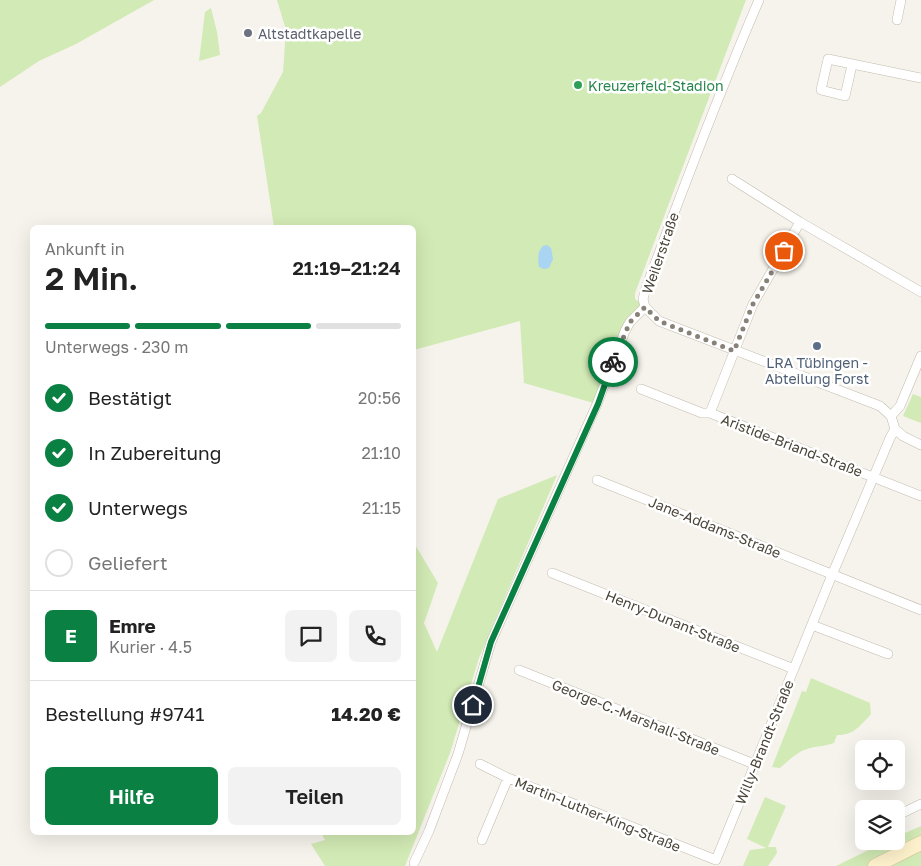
<!DOCTYPE html>
<html lang="de">
<meta charset="utf-8">
<style>
:root{--surface:#fff;--page:#f2f2f2;--text:#222;--muted:#767676;--line:#e0e0e0;--accent:#0b8043}
body{margin:0;font-family:"Golos Text",sans-serif;background:var(--page);color:var(--text);height:100vh;display:flex;flex-direction:column;font-size:19px;white-space:nowrap}
*{box-sizing:border-box;margin:0}
p{font-size:16px;color:var(--muted)}
.icon{flex:none;width:28px;height:28px;fill:none;stroke:currentColor;stroke-width:2;stroke-linecap:round;stroke-linejoin:round}
.map{position:relative;flex:1;overflow:hidden}
.side{position:absolute;left:30px;top:225px;width:386px;height:610px;display:flex;flex-direction:column;background:var(--surface);border-radius:8px;box-shadow:0 5px 20px #0002}
.side>*{flex:none}
.fabs{position:absolute;left:855px;top:740px;display:grid;gap:10px}
.fabs a{display:grid;place-items:center;width:50px;height:50px;border-radius:8px;background:var(--surface);box-shadow:0 5px 20px #0002;font-size:25px}
.pin{position:absolute;display:grid;place-items:center;width:42px;height:42px;color:#fff;margin:-21px;border:2px solid #fff;border-radius:50%;box-shadow:0 1px 5px #0007}
.courier{position:absolute;display:grid;place-items:center;width:50px;height:50px;margin:-25px;border:4px solid #0b8043;border-radius:50%;background:#fff;color:#222;box-shadow:0 1px 6px #0007}
.overview em{font-style:normal;font-weight:600}
.overview div{display:flex;flex-direction:column-reverse}
.overview{display:flex;align-items:center;justify-content:space-between;height:85px;padding:0 15px}
h1{font-size:32px;font-weight:600;line-height:38px}
.bar{display:grid;grid-template-columns:repeat(4,1fr);gap:8px 5px;align-content:center;height:60px;padding:0 15px}
.bar i{height:6px;border-radius:4px;background:var(--line)}
.bar .selected{background:var(--accent)}
.bar p{grid-column:span 4}
.line{display:flex;align-items:center;gap:12px;padding:0 15px;border-top:1px solid var(--line)}
.line div{flex:1}
.round{display:grid;place-items:center;flex:none;width:52px;height:52px;border-radius:8px;background:var(--page)}
ol{padding:0 15px;list-style:none}
li{display:flex;align-items:center;gap:15px;height:55px}
li p{margin-inline-start:auto}
li .icon{padding:5px;border-radius:50%;background:var(--accent);color:#fff;stroke-width:4}
li:last-child{color:var(--muted)}
li i{width:28px;height:28px;border:2px solid var(--line);border-radius:50%}
.action{display:flex;gap:10px;margin-top:auto;padding:10px 15px}
.action a{flex:1;height:58px;border-radius:8px;background:var(--accent);color:#fff;font-size:20px;font-weight:600;line-height:58px;text-align:center}
.action a+a{background:var(--page);color:var(--text)}
.map>svg:first-child{display:block}
</style>
<div class="map">
<svg width="921" height="866" viewBox="0 0 921 866">
<rect width="100%" height="100%" fill="#f6f3ec"/>
<path fill="#d2eab5" d="M0 0H154L76 44 39 61 0 87Z
M277 0H746L635 293V299L645 307 630 322 597 404 524 383 520 321 414 350V228L274 227 257 116 261 113 283 72 286 30Z
M211 8 217 32 220 55 199 61 205 12Z
M913 394 921 397V423L903 416Z
M557 475 479 658 450 753 405 866H325L311 844 325 840 321 833 414 832V543L438 583 424 623 437 652 498 499Z
M811 678 870 703 871 714C861 725 853 736 837 735L834 743C826 746 819 746 810 748 798 751 789 760 780 768L772 767 802 691 806 692Z
M765 797 786 806 768 847H776L777 853 768 866H743L750 850 766 848 747 839Z
M921 826V866H836L887 841H896V837Z"/>
<path fill="#a9d4f2" d="M547 245 551 248 553 259 549 268 544 269 539 267C538 258 537 252 543 246Z"/>
<g fill="none" stroke-linecap="round" stroke-linejoin="round">
<defs>
<path id="street" d="M897 20 901 0
M852 65 845 96 821 90 828 59 921 78
M732 179 800 222 921 292
M645 307 643 299 646 288C682 191 718 95 759 0
M641 389 702 413H710L921 496
M710 413 753 304 800 222
M891 416 900 406 921 356
M895 429 903 436 921 445
M597 480 921 610
M552 573 794 669
M812 625 888 654
M519 670 754 764
M480 764 508 778 716 860 832 575 890 438 895 429 891 416 880 406 659 321 645 307
M896 816 921 804
M482 840 508 778
M414 863 429 831 458 754 491 642 597 404 625 331 630 322 645 307"/>
<path id="secondary" d="M875 866 921 843"/>
</defs>
<use href="#street" stroke="#c2bbae" stroke-width="10"/>
<use href="#secondary" stroke="#d6c79b" stroke-width="15"/>
<use href="#street" stroke="#fff" stroke-width="9"/>
<use href="#secondary" stroke="#fff3cd" stroke-width="14"/>
</g>
<g fill="none" stroke-linecap="round" stroke-linejoin="round">
<path stroke="#878178" stroke-width="5" stroke-dasharray="0 9" d="M613 362 630 322 645 307 659 321 734 351 753 304 784 251"/>
<path stroke="#0b8043" stroke-width="6" d="M473 705 491 642 598 404 613 362"/>
</g>
<circle fill="#6b7280" stroke="#fff" stroke-width="2" cx="248" cy="33" r="5"/>
<circle fill="#2e9e5b" stroke="#fff" stroke-width="2" cx="578" cy="85" r="5"/>
<circle fill="#5c6f8a" stroke="#fff" stroke-width="2" cx="817" cy="346" r="5"/>
<g text-anchor="middle" dominant-baseline="central" stroke-width="5" stroke-linejoin="round" paint-order="stroke">
<g font-size="14" fill="#5b616d" stroke="#fff" text-anchor="start">
<text x="258" y="33">Altstadtkapelle</text>
</g>
<g font-size="14" fill="#27864d" stroke="#fff" text-anchor="start">
<text x="588" y="85">Kreuzerfeld-Stadion</text>
</g>
<g font-size="14" fill="#4b4439" stroke="#fff">
<text transform="translate(660 253) rotate(-71)">Weilerstraße</text>
<text transform="translate(792 445) rotate(21)">Aristide-Briand-Straße</text>
<text transform="translate(715 527) rotate(22)">Jane-Addams-Straße</text>
<text transform="translate(673 621) rotate(22)">Henry-Dunant-Straße</text>
<text transform="translate(636 717) rotate(22)">George-C.-Marshall-Straße</text>
<text transform="translate(764 742) rotate(-68)">Willy-Brandt-Straße</text>
<text transform="translate(598 814) rotate(22)">Martin-Luther-King-Straße</text>
</g>
<g font-size="14" fill="#4e5e75" stroke="#fff">
<text x="817" y="362">LRA Tübingen -<tspan x="817" dy="16">Abteilung Forst</tspan></text>
</g>
</g>
</svg>
<div class="fabs">
<a><svg class="icon" aria-label="locate" viewBox="0 0 24 24"><circle cx="12" cy="12" r="6"/><path d="M12 2v4M12 18v4M2 12h4M18 12h4"/></svg></a>
<a><svg class="icon" aria-label="layers" viewBox="0 0 24 24"><path d="M12 4l9 5-9 5-9-5zM3 14l9 5 9-5"/></svg></a>
</div>
<div class="pin" style="left:784px;top:251px;background:#ea580c"><svg class="icon" aria-label="bag" viewBox="0 0 24 24"><path d="M5 8h14l-1 12H6zM9 8a3 3 0 0 1 6 0"/></svg></div>
<div class="pin" style="left:473px;top:705px;background:#1f2937"><svg class="icon" aria-label="home" viewBox="0 0 24 24"><path d="M3 11l9-7 9 7M6 9v11h12V9"/></svg></div>
<div class="courier" style="left:613px;top:362px"><svg class="icon" aria-label="bike" viewBox="0 0 24 24"><circle cx="6" cy="16" r="4"/><circle cx="18" cy="16" r="4"/><path d="M6 16l4-8h5l3 8M10 8l3 8H6M13 5h3"/></svg></div>
<section class="side">
<div class="overview"><div><h1>2 Min.</h1><p>Ankunft in</p></div><em>21:19–21:24</em></div>
<div class="bar"><i class="selected"></i><i class="selected"></i><i class="selected"></i><i></i><p>Unterwegs · 230 m</p></div>
<ol>
<li><svg class="icon" aria-label="check" viewBox="0 0 24 24"><path d="M5 12l5 5 9-10"/></svg>Bestätigt<p>20:56</p></li>
<li><svg class="icon" aria-label="check" viewBox="0 0 24 24"><path d="M5 12l5 5 9-10"/></svg>In Zubereitung<p>21:10</p></li>
<li><svg class="icon" aria-label="check" viewBox="0 0 24 24"><path d="M5 12l5 5 9-10"/></svg>Unterwegs<p>21:15</p></li>
<li><i></i>Geliefert</li>
</ol>
<div class="line" style="height:90px"><b class="round" style="background:var(--accent);color:#fff">E</b><div><b>Emre</b><p>Kurier · 4.5</p></div><a class="round"><svg class="icon" aria-label="chat" viewBox="0 0 24 24"><path d="M4 5h16v11H9l-5 4z"/></svg></a><a class="round"><svg class="icon" aria-label="phone" viewBox="0 0 24 24"><path d="M5 4h4l2 5-3 2q2 4 5 5l2-3 5 2v4C11 20 4 13 5 4z"/></svg></a></div>
<div class="line" style="height:65px"><div>Bestellung #9741</div><b>14.20 €</b></div>
<div class="action"><a>Hilfe</a><a>Teilen</a></div>
</section>
</div>
